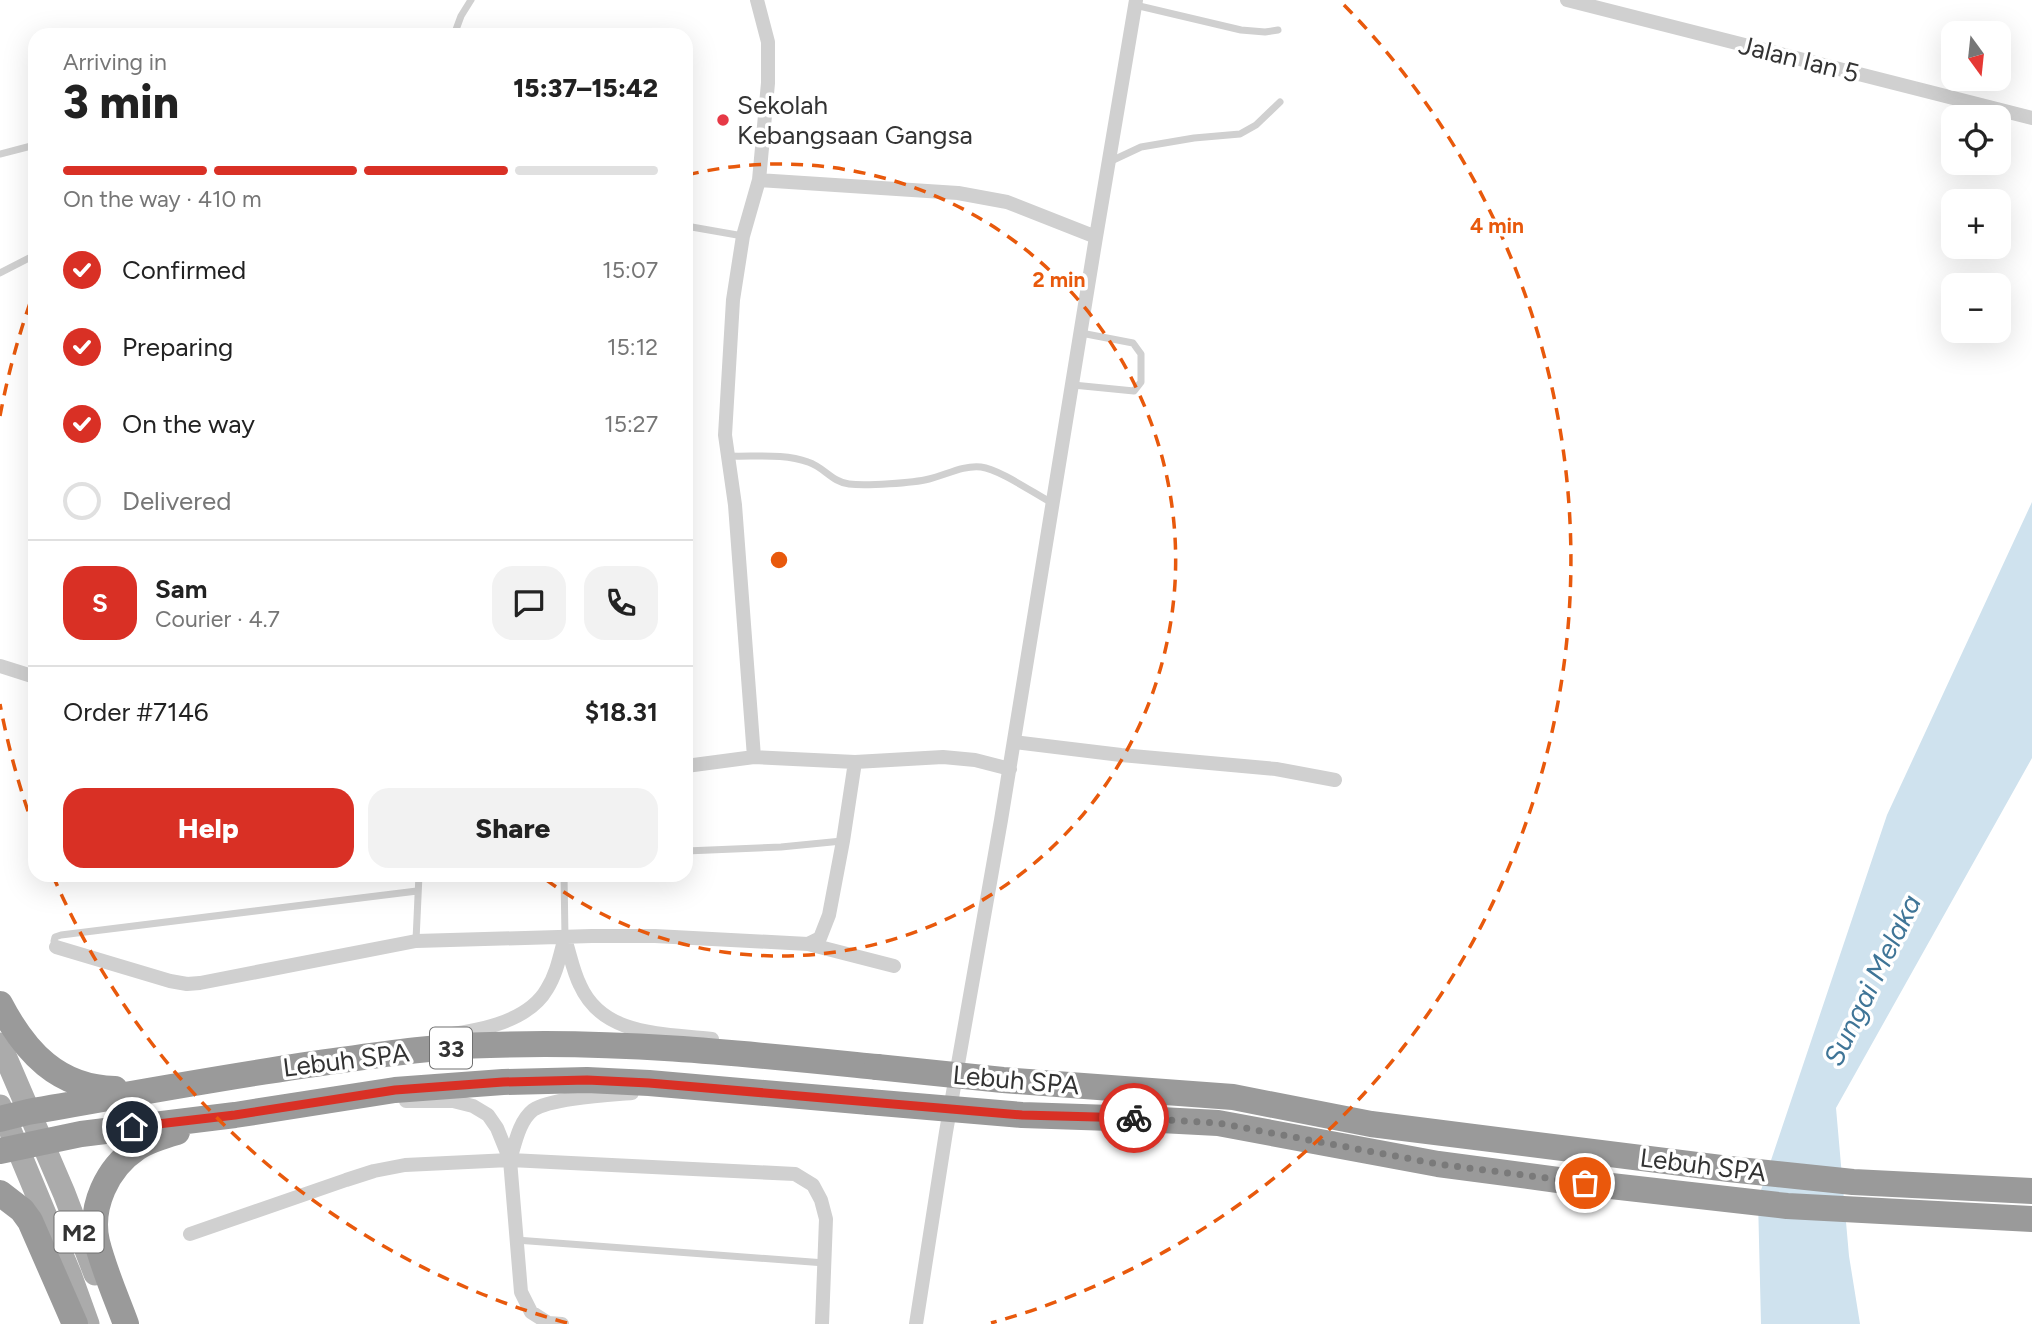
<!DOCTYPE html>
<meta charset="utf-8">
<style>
:root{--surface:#fff;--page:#f2f2f2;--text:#222;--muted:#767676;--line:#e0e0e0;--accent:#d93025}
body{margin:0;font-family:Figtree,sans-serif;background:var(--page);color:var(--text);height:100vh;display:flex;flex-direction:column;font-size:26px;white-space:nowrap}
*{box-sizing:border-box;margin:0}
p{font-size:23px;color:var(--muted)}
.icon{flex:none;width:38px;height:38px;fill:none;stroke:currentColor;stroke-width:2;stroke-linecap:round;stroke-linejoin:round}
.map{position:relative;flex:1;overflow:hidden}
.side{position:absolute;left:28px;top:28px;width:665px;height:854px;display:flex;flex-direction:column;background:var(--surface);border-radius:21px;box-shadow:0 7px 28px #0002}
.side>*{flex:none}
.needle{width:46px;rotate:165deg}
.fabs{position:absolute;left:1941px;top:21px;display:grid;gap:14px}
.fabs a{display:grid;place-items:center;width:70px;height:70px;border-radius:14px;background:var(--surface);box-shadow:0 7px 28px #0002;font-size:35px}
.pin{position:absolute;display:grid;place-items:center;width:60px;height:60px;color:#fff;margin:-30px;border:4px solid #fff;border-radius:50%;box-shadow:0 2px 7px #0007}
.courier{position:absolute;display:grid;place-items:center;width:70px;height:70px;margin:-35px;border:5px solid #d93025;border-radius:50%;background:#fff;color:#222;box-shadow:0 2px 9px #0007}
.overview em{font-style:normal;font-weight:800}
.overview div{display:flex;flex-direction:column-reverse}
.overview{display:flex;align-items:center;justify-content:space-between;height:119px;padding:0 35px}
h1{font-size:46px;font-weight:800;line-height:52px}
.bar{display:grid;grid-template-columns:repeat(4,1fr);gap:10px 7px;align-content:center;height:84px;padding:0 35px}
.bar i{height:9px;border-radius:5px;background:var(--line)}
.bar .on{background:var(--accent)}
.bar p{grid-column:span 4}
.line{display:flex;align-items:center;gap:18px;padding:0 35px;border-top:2px solid var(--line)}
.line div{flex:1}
.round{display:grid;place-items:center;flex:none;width:74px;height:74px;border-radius:21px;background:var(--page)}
ol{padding:0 35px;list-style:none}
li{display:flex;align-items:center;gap:21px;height:77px}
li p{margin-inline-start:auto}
li .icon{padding:7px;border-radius:50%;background:var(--accent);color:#fff;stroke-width:4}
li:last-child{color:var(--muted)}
li i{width:38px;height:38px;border:4px solid var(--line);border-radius:50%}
.cta{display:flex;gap:14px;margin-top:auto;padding:14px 35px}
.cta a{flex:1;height:80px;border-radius:21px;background:var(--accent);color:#fff;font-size:28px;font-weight:800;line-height:80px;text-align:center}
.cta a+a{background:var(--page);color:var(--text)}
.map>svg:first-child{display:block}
</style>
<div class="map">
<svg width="2032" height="1324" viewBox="0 0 2032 1324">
<rect width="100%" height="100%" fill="#fff"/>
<path fill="#cfe2ee" d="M2032 502V758L1836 1108 1849 1256 1860 1324H1761L1758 1199 1887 815Z"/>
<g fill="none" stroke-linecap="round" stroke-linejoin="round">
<path stroke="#d0d0d0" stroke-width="7" d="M1135 5 1241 30 1265 32 1278 30
M454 35 461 16 471 0
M0 154 35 145
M1109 162 1141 147 1194 138 1240 134 1256 125 1280 102
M686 226 743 236
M0 273 35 255
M1073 385 1134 391 1141 382V354L1133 343 1081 333
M728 456C754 457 784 453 808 462 824 467 832 482 849 484 866 486 913 483 929 479 946 475 963 465 981 467 999 469 1035 494 1052 503
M686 851 781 847 842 841
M564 875 565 937
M416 940 419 875
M56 947 54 941 55 937 61 935 417 891
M516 1240 825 1263"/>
<path stroke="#d0d0d0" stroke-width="14" d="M1567 0 2032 118
M759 180 958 193 1007 202 1096 237
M0 666 35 677
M1014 742 1121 755 1276 769 1335 780
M754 757 735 505 725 435 733 300 743 236 759 180 768 83V42L757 0
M686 766 754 757 855 762 943 757 975 760 1010 769
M565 939C570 954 573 971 580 985 603 1037 664 1033 712 1039
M808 944 820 938 829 915 843 841 855 762
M56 947 170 981 187 984 200 983 416 941 592 936H655L808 944 894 966
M436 1036C472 1032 527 1024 547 989 557 973 560 955 565 937
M406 1101H453L473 1106 488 1115 497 1128 510 1160 521 1292 531 1312 548 1323 562 1324
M510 1160C515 1144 519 1121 533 1110 551 1098 609 1095 632 1093
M190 1234 346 1180 374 1171 405 1165 510 1160 795 1174 813 1185 821 1200 826 1219 822 1324
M916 1324 946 1132 1001 820 1096 237 1136 0"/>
<path stroke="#ababab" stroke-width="23" d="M0 1044 64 1193 95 1274
M0 1106 70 1274 88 1324"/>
<path stroke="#9a9a9a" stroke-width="26" d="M0 1004C25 1052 58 1088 115 1089
M0 1119 28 1112C133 1094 237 1074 342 1060 391 1053 441 1046 490 1045 620 1040 748 1054 877 1067
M0 1151 81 1134 235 1115 395 1090 503 1082 587 1080 649 1083 869 1102
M0 1193 22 1210 30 1221 75 1324
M126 1324C116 1297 104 1270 97 1242 89 1207 107 1168 137 1148 149 1140 163 1136 177 1132"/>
<path stroke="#9a9a9a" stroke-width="26" d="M877 1067 1003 1080 1233 1097 1371 1124 1729 1169 1853 1182 2032 1191
M869 1102 1022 1115 1141 1119 1218 1123 1438 1164 1558 1180 1787 1206 2032 1219"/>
</g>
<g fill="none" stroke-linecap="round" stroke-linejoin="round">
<path stroke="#7a7a7a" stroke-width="7" stroke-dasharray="0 12.6" d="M1134 1118 1218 1123 1438 1164 1585 1183"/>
<path stroke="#d93025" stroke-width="9" d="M132 1127 235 1115 395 1090 503 1082 587 1080 649 1083 1022 1115 1134 1118"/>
</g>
<g fill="none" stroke="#e8590c" stroke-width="3.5" stroke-dasharray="12 9">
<path d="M687 175A396 396 0 1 1 541 876"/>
<path d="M567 1323A792 792 0 0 1 53 876M35 831A792 792 0 0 1 0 704M0 416A792 792 0 0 1 35 289M1344 5A792 792 0 0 1 991 1323"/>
</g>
<circle fill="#e63946" stroke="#fff" stroke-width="2.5" cx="723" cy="120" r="7"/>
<g text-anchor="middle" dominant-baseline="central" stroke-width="7" stroke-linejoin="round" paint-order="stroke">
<g fill="#fff" stroke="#707070" stroke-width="2">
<rect x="430" y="1027.5" width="42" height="41" rx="5"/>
<rect x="54.5" y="1211.5" width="49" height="41" rx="5"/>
</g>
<g font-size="24" font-weight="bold" fill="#333">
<text x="451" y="1048">33</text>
<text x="79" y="1232">M2</text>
</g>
<g font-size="26" fill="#333" stroke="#fff">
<text transform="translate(1799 59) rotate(14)">Jalan Ian 5</text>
<text transform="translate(346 1060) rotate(-7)">Lebuh SPA</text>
<text transform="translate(1016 1080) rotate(5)">Lebuh SPA</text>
<text transform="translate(1703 1165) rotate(7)">Lebuh SPA</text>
</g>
<g font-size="26" fill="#333" stroke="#fff" text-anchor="start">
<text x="737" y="105">Sekolah<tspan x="737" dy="30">Kebangsaan Gangsa</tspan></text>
</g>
<g font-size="28" font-style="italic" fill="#3f7597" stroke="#fff">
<text transform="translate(1872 980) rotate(-64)">Sungai Melaka</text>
</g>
</g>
<circle cx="779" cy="560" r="10" fill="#e8590c" stroke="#fff" stroke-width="3.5"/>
<g font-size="21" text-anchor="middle" font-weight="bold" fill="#e8590c" stroke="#fff" stroke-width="7" stroke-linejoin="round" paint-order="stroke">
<text x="1497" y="233">4 min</text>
<text x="1059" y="287">2 min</text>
</g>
</svg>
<div class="fabs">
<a><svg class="needle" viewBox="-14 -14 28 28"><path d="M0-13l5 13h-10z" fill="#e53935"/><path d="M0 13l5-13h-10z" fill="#767676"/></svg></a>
<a><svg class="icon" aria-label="locate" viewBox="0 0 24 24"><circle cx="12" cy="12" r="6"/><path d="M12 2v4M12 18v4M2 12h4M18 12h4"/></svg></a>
<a>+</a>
<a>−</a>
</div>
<div class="pin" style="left:1585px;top:1183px;background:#ea580c"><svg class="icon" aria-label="bag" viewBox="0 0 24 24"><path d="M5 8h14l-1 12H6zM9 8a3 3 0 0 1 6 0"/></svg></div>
<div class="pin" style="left:132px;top:1127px;background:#1f2937"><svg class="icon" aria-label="home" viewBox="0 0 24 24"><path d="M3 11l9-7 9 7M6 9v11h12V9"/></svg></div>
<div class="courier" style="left:1134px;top:1118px"><svg class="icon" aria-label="bike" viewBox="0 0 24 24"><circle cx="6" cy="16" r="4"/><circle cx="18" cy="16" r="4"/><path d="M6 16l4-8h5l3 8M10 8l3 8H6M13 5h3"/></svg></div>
<section class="side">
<div class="overview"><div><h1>3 min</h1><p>Arriving in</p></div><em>15:37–15:42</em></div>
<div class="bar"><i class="on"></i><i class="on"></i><i class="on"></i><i></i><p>On the way · 410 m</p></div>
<ol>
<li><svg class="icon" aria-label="check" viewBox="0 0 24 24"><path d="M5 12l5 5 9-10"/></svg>Confirmed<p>15:07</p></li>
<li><svg class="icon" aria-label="check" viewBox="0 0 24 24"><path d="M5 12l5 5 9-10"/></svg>Preparing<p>15:12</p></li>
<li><svg class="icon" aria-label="check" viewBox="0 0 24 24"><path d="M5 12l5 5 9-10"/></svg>On the way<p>15:27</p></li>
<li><i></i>Delivered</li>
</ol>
<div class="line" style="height:126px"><b class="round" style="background:var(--accent);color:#fff">S</b><div><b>Sam</b><p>Courier · 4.7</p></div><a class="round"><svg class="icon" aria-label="chat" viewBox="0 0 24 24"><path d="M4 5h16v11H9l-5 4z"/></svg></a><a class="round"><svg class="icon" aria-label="phone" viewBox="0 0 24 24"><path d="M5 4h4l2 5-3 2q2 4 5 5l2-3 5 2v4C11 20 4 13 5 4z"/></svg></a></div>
<div class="line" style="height:91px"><div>Order #7146</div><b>$18.31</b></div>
<div class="cta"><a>Help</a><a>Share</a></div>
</section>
</div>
